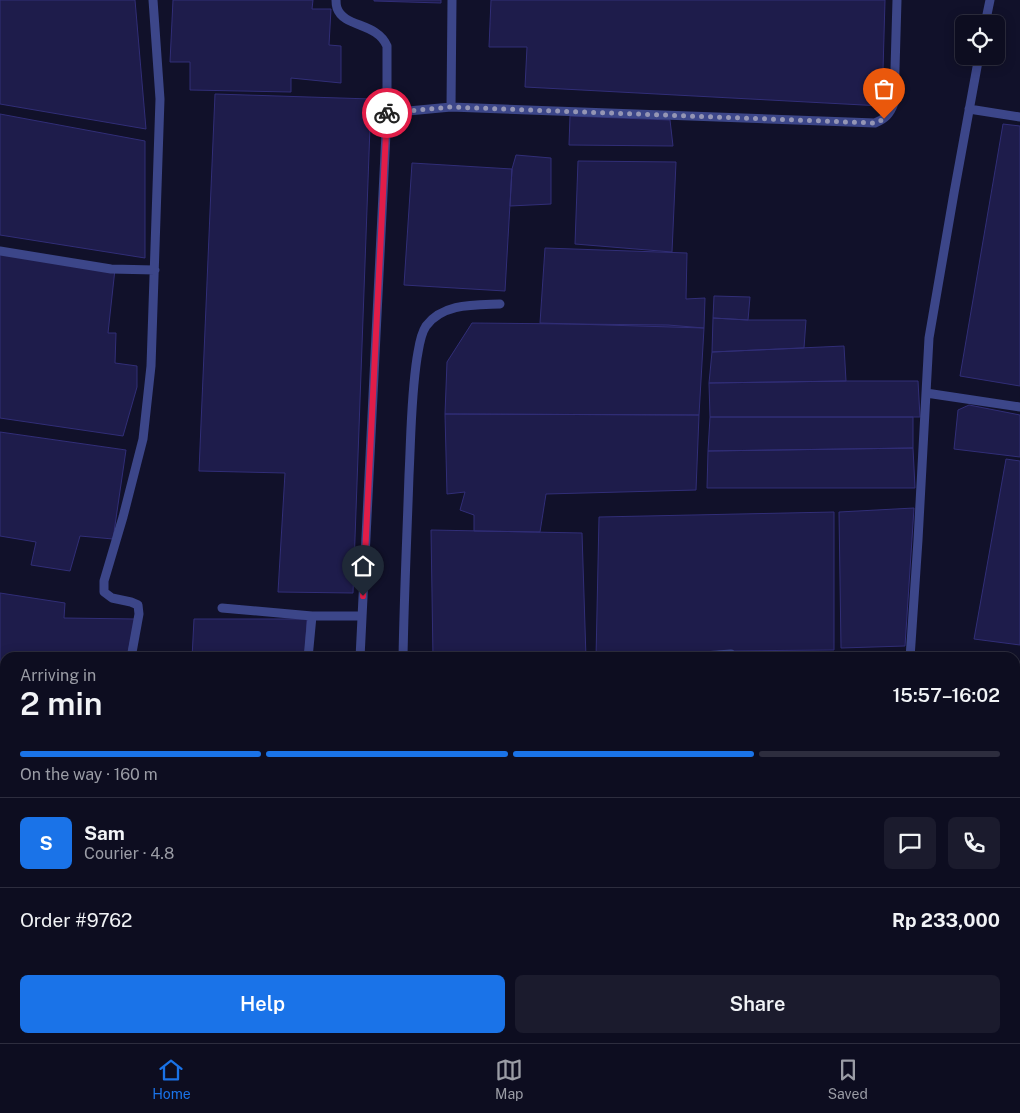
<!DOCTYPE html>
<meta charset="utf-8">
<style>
:root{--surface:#0d0d20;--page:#1b1b2d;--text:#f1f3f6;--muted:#9a9ca5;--line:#2d2d3e;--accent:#1a73e8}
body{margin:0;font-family:"Public Sans",sans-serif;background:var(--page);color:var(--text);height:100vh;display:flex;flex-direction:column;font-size:19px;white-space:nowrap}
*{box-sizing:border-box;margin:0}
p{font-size:16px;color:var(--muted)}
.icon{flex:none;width:28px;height:28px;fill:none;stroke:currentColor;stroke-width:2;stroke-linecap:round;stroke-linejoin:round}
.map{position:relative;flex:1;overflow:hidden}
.panel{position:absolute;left:0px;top:652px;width:1020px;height:391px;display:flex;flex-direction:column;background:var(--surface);border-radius:15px 15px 0 0;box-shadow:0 2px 12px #0003,0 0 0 1px var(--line)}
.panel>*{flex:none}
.tools{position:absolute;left:955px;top:15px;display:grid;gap:10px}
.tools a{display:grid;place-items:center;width:50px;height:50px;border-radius:8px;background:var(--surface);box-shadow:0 2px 12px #0003,0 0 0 1px var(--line);font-size:25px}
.pin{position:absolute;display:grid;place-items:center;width:42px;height:42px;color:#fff;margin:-51px -21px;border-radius:50% 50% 50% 0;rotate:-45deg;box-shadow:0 0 5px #0007}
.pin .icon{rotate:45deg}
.courier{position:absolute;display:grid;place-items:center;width:50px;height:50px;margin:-25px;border:4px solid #e11d48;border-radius:50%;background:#fff;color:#222;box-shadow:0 1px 6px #0007}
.headline em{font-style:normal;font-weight:600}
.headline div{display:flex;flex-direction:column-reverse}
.headline{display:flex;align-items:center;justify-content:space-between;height:85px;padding:0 20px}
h1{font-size:32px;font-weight:600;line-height:38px}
.bar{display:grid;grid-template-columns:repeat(4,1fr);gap:8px 5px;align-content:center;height:60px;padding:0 20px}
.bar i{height:6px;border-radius:4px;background:var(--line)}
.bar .on{background:var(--accent)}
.bar p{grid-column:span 4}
.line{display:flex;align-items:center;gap:12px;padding:0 20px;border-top:1px solid var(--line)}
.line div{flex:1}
.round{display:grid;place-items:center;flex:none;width:52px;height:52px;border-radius:8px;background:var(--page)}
.button{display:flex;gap:10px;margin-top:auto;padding:10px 20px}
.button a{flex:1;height:58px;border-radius:8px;background:var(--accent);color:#fff;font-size:20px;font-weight:600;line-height:58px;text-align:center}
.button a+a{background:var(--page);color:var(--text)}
.dock{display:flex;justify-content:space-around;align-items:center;height:70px;border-top:1px solid var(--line);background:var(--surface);font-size:14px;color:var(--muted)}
.dock a{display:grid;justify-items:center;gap:2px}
.dock .on{color:var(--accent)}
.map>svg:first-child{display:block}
</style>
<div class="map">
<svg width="1020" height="1043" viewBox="0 0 1020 1043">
<rect width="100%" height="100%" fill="#11112a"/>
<path fill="#1e1c4b" stroke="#312e77" d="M0 0H135L146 129 0 104Z
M173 0H313L312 9H331L329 45 341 46V83L291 78V92L190 90V62H170Z
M374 0H441V3L374 1Z
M491 0H885L882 106 525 87 527 47H489Z
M215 94 371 99 353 593 278 592 285 473 199 471Z
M0 114 145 141V258L0 235Z
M570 116 670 120 673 146 569 145Z
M1003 124 1020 126V386L960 376Z
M516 155 551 158V204L510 206 512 169Z
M578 161 676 162 672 252 575 244Z
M412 163 512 169 505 291 404 285Z
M545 248 687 253 686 299 705 298 704 328 540 323Z
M0 251 115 269 108 333H116L115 363 137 366V387L123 436 0 418Z
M714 296 750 297 748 320 713 318Z
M713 318 748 320H806L804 348 712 352Z
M472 323 668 325 704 328 699 415 445 414 447 362Z
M844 346 846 381 709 383 712 352Z
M846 381H918L920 417H710L709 383Z
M969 405 1020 415V457L954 449 958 410Z
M445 414 699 415 696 490 546 494 540 532 474 531V515L460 510 465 492 447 494Z
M710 417H913V448L708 451Z
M0 432 126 450 113 539 80 536 70 571 31 565 36 542 0 536Z
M913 448 915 488H707L708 451Z
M1006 459 1020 461V645L974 639Z
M914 508 905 646 841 648 839 512Z
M834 512V650L720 651 666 658H596L599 517Z
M431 530 582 533 586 658H433Z
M0 593 65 603 64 618 135 619 127 658H5V768L0 767Z
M194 619H307L305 658H192Z
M872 652 900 655 899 658H872Z
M1019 830H1020V876H1018Z
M0 920 5 922V980L0 979Z
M75 1039H102L100 1043H73Z
M108 1039H171L169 1043H106Z
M211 1039H213L221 1043H209Z
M213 1039H336L346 1043H223Z
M431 1039H525L539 1043H428Z
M680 1039H693L725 1042 680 1043Z"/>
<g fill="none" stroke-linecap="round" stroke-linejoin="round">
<path stroke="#3c4689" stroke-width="9" d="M336 0C336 3 336 5 337 8 344 28 377 22 387 46V113L360 658
M985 24 990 0
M451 107 452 0
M969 109 1020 117
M387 113 451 107 875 123C885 119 890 114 894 103L897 0
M0 251 111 269 155 270
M926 393 1020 407
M222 608 312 616 308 658
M312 616H362
M131 658 139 614 138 605 131 602 112 598 104 592V581L123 517 143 439 151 366 160 99 153 0
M403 658C404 597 407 536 409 475 411 436 411 397 417 358 419 347 420 335 426 326 443 303 475 305 500 304
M677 658 731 654
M910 658 918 540 929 338 954 193 979 56
M0 768 5 769
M1015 789 1020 790
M379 1039 391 1043
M3 1043 7 1039
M70 1043V1039
M172 1043 173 1039
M653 1043V1039
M792 1043V1039"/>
<path stroke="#3c4689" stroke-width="10" d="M862 1043V1039"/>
<path stroke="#d45be1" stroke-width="14" d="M0 843 5 844
M0 885 5 886
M1015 1008 1020 1009
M934 1039 965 1043"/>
</g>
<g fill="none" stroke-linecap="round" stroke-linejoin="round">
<path stroke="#9495b4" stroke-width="5" stroke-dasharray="0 9" d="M387 113 450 107 875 123 884 119"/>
<path stroke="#e11d48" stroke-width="6" d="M363 596 387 113"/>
</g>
</svg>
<div class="tools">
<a><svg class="icon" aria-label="locate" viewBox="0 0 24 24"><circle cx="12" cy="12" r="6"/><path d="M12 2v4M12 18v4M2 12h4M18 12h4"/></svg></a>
</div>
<div class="pin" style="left:884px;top:119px;background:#ea580c"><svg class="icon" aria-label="bag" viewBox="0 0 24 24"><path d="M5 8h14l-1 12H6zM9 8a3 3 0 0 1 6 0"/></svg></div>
<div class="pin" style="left:363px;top:596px;background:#1f2937"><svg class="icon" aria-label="home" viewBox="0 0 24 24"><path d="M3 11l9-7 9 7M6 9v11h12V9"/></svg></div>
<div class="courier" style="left:387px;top:113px"><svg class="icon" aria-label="bike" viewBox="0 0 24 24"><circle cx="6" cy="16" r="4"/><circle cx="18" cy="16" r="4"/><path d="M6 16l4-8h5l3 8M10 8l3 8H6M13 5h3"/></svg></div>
<section class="panel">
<div class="headline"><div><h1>2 min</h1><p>Arriving in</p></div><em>15:57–16:02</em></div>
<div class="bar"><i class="on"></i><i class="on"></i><i class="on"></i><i></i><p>On the way · 160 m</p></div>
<div class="line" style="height:90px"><b class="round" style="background:var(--accent);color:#fff">S</b><div><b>Sam</b><p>Courier · 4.8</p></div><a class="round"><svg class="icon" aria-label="chat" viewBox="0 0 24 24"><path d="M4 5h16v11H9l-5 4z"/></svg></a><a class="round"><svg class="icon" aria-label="phone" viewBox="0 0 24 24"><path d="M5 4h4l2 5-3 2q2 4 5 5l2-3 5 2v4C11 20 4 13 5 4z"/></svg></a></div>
<div class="line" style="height:65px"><div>Order #9762</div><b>Rp 233,000</b></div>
<div class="button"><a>Help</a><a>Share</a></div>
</section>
</div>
<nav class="dock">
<a class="on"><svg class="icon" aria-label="home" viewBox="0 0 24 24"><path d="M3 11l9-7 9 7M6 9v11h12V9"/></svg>Home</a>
<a><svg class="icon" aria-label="map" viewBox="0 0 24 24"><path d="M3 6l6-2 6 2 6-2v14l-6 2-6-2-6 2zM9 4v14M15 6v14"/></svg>Map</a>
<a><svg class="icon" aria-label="saved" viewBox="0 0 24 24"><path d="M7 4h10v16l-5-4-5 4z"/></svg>Saved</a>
</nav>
